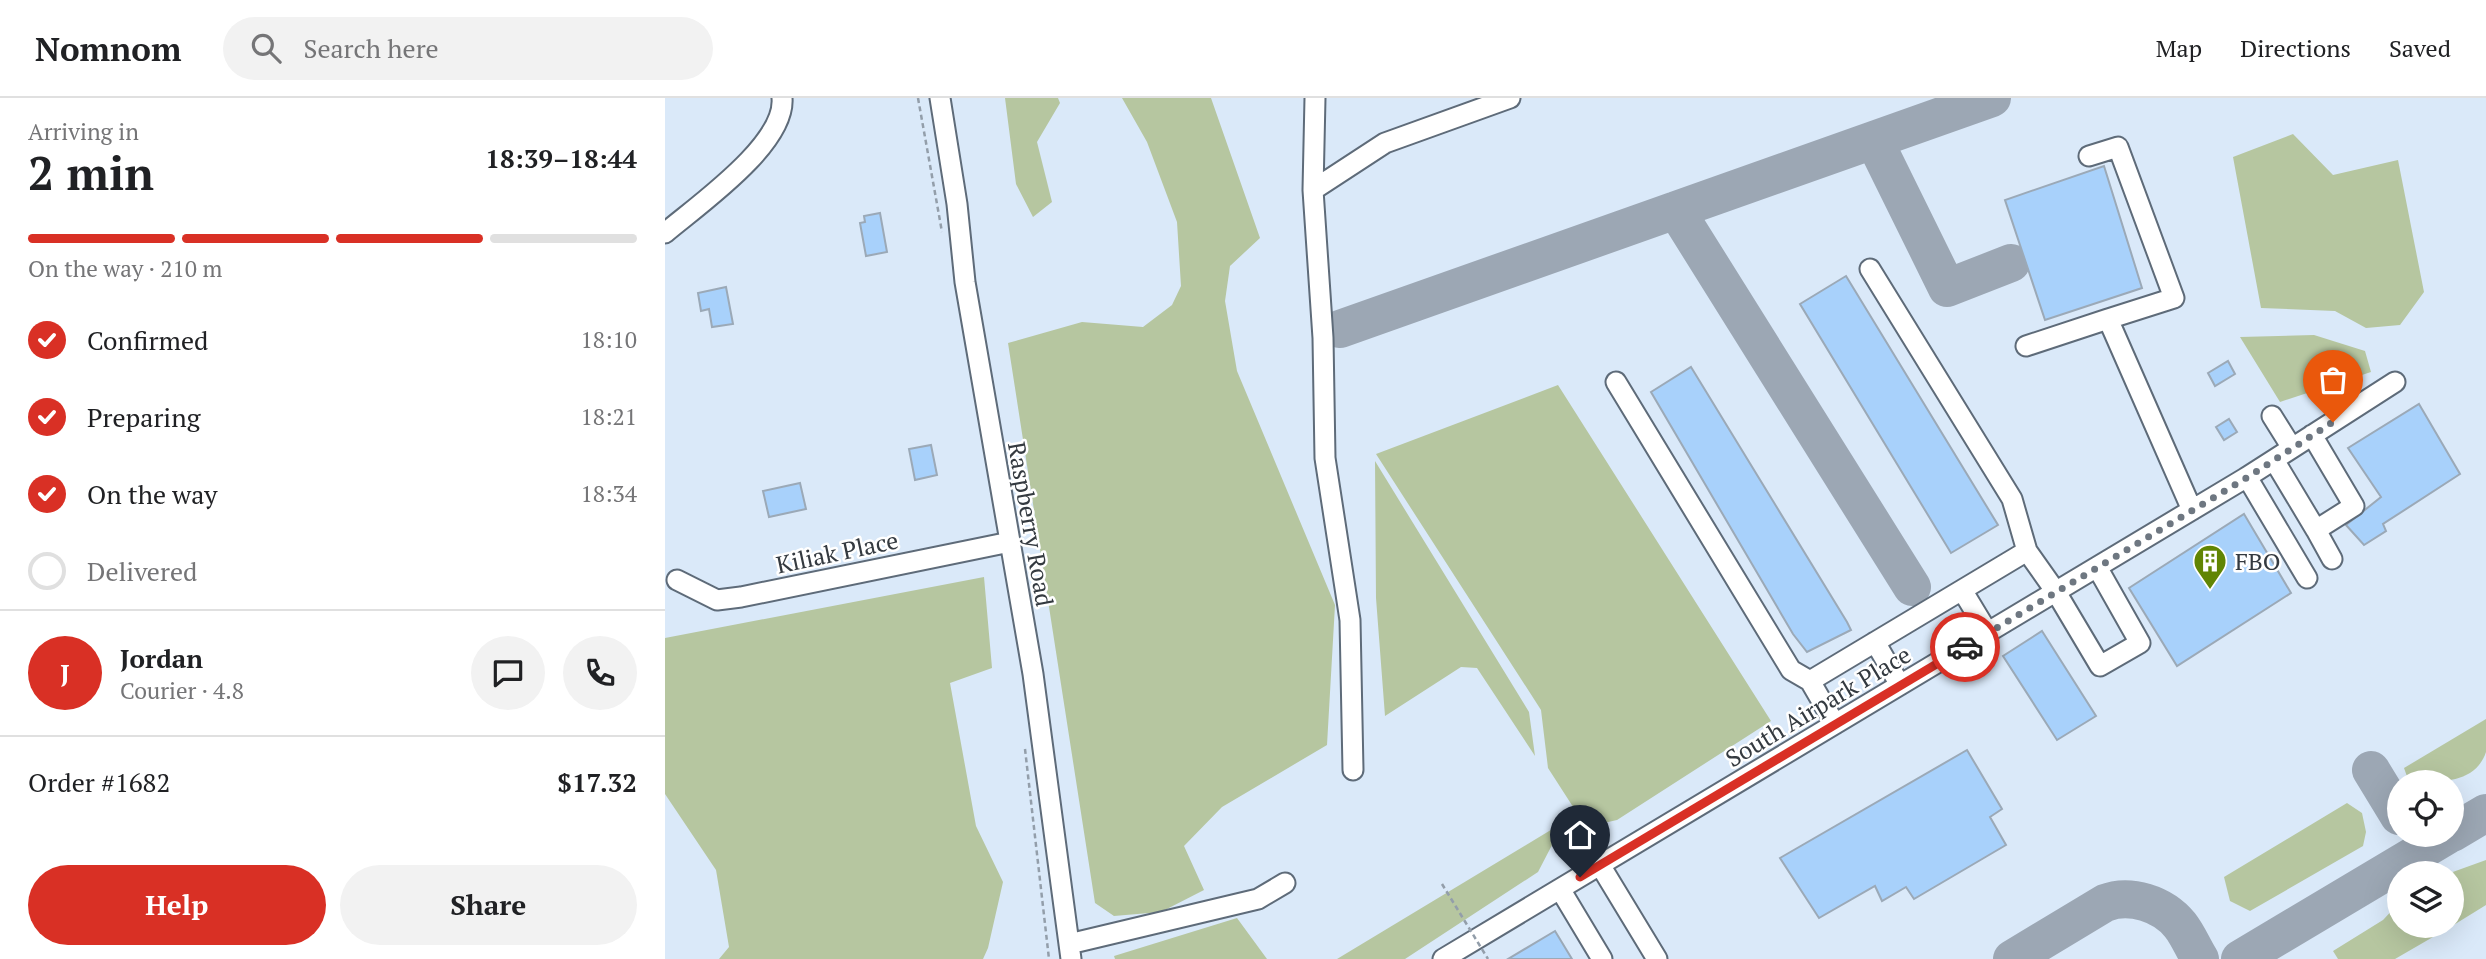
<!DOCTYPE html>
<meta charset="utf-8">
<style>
:root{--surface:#fff;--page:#f2f2f2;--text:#202124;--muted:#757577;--line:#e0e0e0;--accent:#d93025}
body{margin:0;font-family:"PT Serif",serif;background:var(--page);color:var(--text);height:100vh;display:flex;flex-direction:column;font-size:26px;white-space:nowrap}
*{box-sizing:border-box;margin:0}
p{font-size:23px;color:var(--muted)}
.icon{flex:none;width:38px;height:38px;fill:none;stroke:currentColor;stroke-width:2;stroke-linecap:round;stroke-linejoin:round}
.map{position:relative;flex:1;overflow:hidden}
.side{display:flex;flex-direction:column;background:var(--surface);width:665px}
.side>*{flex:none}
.controls{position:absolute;left:1722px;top:672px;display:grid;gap:14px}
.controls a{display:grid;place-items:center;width:77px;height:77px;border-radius:50%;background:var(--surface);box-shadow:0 7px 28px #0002;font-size:35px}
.pin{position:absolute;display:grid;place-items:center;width:60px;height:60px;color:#fff;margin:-72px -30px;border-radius:50% 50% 50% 0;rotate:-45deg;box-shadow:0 0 7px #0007}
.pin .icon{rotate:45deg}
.courier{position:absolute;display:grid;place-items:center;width:70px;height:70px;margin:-35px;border:5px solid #d93025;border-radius:50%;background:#fff;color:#222;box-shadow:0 2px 9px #0007}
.overview em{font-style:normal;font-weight:700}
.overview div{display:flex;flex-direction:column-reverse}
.overview{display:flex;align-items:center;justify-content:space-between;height:119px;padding:0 28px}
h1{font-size:46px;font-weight:700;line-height:52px}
.bar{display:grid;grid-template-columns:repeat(4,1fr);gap:10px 7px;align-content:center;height:84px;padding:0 28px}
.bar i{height:9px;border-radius:5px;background:var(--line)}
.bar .selected{background:var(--accent)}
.bar p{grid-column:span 4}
.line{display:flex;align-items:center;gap:18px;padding:0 28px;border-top:2px solid var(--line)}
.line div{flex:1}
.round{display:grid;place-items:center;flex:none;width:74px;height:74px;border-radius:37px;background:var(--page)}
ol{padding:0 28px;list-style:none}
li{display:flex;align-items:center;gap:21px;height:77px}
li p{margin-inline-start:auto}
li .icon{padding:7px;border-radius:50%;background:var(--accent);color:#fff;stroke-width:4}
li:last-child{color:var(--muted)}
li i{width:38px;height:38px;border:4px solid var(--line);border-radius:50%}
.action{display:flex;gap:14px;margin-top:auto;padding:14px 28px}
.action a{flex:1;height:80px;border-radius:42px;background:var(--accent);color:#fff;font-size:28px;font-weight:700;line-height:80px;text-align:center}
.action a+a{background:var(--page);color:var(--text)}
header{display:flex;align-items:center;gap:42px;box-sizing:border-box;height:98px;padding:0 35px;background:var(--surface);border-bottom:2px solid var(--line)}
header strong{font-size:33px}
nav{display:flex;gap:38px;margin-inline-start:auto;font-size:24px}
.search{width:490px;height:63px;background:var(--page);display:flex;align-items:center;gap:18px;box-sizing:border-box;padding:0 24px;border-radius:38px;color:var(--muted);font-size:26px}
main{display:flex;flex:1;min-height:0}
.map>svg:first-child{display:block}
</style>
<header>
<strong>Nomnom</strong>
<div class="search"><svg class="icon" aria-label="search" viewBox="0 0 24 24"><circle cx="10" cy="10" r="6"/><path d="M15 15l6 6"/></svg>Search here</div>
<nav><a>Map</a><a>Directions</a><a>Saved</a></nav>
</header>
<main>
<section class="side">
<div class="overview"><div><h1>2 min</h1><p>Arriving in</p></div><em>18:39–18:44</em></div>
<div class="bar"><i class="selected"></i><i class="selected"></i><i class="selected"></i><i></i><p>On the way · 210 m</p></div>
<ol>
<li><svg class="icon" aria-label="check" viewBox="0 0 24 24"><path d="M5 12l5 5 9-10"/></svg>Confirmed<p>18:10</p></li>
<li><svg class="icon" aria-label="check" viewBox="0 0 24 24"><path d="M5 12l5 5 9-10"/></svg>Preparing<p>18:21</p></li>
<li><svg class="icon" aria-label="check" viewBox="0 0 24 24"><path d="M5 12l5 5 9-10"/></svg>On the way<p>18:34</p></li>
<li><i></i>Delivered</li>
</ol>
<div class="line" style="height:126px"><b class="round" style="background:var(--accent);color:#fff">J</b><div><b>Jordan</b><p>Courier · 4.8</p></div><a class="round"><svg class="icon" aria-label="chat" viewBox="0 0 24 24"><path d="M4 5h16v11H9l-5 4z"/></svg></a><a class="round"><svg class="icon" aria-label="phone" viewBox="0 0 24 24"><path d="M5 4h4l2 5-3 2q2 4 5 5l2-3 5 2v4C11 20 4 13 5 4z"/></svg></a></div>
<div class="line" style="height:91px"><div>Order #1682</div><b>$17.32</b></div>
<div class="action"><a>Help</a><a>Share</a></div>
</section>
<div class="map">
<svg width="1821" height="861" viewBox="0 0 1821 861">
<rect width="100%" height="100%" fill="#dae9f9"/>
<path fill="#b6c6a0" d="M340 0H393L395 5 372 44 387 104 368 119 351 86Z
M457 0H546L595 140 565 168 560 203 572 273 670 507 662 647 557 709 519 748 539 792 496 814 449 818 430 805 343 245 417 224 478 229 507 207 516 188 512 124 482 44Z
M1628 36 1668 77 1733 62 1759 194 1735 227 1701 230 1670 213 1596 210 1568 59Z
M1649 237 1700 253 1706 274 1615 304 1575 239Z
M893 287 1106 623 952 722 921 729 883 670 876 612 711 356Z
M710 363 864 614 870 658 812 570 796 569 720 618 711 500Z
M319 479 327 570 285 585 311 728 338 784 323 850 318 861H54L64 849 51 772 0 696V540Z
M1821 621C1821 630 1821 645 1821 654 1810 687 1772 684 1744 684L1739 670Z
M1682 705 1697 715 1701 734 1698 748 1585 813 1565 803 1559 779Z
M899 724 873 774 740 861H672Z
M1821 762V807L1787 828 1785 775Z
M1734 805V828H1787L1730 861H1673L1668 853 1718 822Z
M572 820 602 861H450L449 858Z"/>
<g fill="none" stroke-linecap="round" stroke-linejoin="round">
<path stroke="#9ca7b4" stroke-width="38" d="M1209 42 1282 190 1346 165
M1011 112 1247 489
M675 231 1327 0
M1706 672 1734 718
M1787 735 1821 715
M1347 861 1440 805C1465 795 1498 806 1515 827 1523 837 1528 850 1535 861
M1575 861 1783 737"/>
</g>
<path fill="#a8d1fb" stroke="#9ba9b7" stroke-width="2" d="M1439 68 1477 190 1380 222 1340 102Z
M215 115 222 154 201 158 195 125 200 124 199 118Z
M1181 178 1333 427 1286 455 1135 206Z
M61 189 68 226 47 229 44 211 36 213 33 195Z
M1563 263 1570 276 1550 288 1543 275Z
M1026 269 1182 524 1186 532 1142 554 1128 536 986 294Z
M1754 306 1795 376 1718 426 1721 433 1699 447 1681 427 1716 399 1683 350Z
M1564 321 1572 334 1559 342 1551 329Z
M266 347 272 377 250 382 244 351Z
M135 385 141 411 104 419 98 393Z
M1579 416 1626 495 1512 568 1464 490Z
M1377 533 1431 618 1392 642 1338 558Z
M1302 652 1337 711 1325 719 1341 747 1249 801 1241 789 1217 803 1210 788 1154 820 1115 760Z
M890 833 907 861H843Z"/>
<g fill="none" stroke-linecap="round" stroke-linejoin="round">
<defs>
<path id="minor" d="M275 0 292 106 300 184 368 576 406 861
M650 0 648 92 658 240 660 360 685 522 688 672
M1424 58 1453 49 1509 200 1443 221
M648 92 720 45 845 0
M0 135C33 107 121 46 117 0
M1361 248 1443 221 1527 412
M951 284 1126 572 1145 583 1362 453 1347 401 1205 171
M1607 318 1627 350
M1609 362 1651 432 1689 408 1647 337
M1582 379 1642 480
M1651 432 1667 461
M1362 453 1391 494 1435 568 1475 545 1432 469
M12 482 52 502 76 499 345 444
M1297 492 1323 535
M1210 544 1235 587
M1145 583 1170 626
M935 767 992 861
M895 791 937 861
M404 846 593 801 620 785
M778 861 1582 379 1730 284"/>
</defs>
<use href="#minor" stroke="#5e6b79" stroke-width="23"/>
<path stroke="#939eaa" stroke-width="2.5" stroke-dasharray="5 3.5" stroke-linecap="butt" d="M253 0 277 134
M360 651 384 861"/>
<use href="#minor" stroke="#fff" stroke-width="19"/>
<path stroke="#939eaa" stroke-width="2.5" stroke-dasharray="5 3.5" stroke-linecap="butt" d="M777 786 823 861"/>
</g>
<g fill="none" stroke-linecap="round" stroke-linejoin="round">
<path stroke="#6e7781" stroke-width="7" stroke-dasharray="0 12.6" d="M1300 549 1583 379 1668 324"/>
<path stroke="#d93025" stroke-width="9" d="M915 779 1300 549"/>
</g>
<defs>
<symbol id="building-pin" viewBox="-11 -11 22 30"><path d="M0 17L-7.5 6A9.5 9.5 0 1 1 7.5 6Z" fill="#618503" stroke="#fff"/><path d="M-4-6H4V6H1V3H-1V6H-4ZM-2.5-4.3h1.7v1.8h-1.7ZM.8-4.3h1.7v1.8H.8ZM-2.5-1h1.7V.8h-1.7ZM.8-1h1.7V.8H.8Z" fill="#fff"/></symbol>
</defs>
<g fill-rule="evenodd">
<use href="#building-pin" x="1526" y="444" width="38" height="52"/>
</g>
<g text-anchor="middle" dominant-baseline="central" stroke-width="5" stroke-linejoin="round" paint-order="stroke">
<g font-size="24" fill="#343a40" stroke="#fff">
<text transform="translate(366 426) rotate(80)">Raspberry Road</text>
<text transform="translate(172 454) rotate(-12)">Kiliak Place</text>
<text transform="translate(1153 608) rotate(-31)">South Airpark Place</text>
</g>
<g font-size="24" fill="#343a40" stroke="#fff" text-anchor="start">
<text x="1570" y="463">FBO</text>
</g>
</g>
</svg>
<div class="controls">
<a><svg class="icon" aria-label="locate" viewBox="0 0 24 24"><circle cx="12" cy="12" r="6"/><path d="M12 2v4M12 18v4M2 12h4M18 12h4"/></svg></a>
<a><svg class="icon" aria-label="layers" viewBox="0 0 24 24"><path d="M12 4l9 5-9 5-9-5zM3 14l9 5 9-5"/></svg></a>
</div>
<div class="pin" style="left:1668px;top:324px;background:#ea580c"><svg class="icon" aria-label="bag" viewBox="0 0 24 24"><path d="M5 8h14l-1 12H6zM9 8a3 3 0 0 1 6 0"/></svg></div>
<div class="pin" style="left:915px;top:779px;background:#1f2937"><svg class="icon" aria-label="home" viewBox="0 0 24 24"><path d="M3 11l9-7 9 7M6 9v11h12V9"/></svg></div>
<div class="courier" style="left:1300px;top:549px"><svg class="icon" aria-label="car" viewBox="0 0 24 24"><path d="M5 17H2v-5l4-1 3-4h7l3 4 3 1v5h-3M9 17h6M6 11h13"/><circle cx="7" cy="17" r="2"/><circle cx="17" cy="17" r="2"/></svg></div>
</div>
</main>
